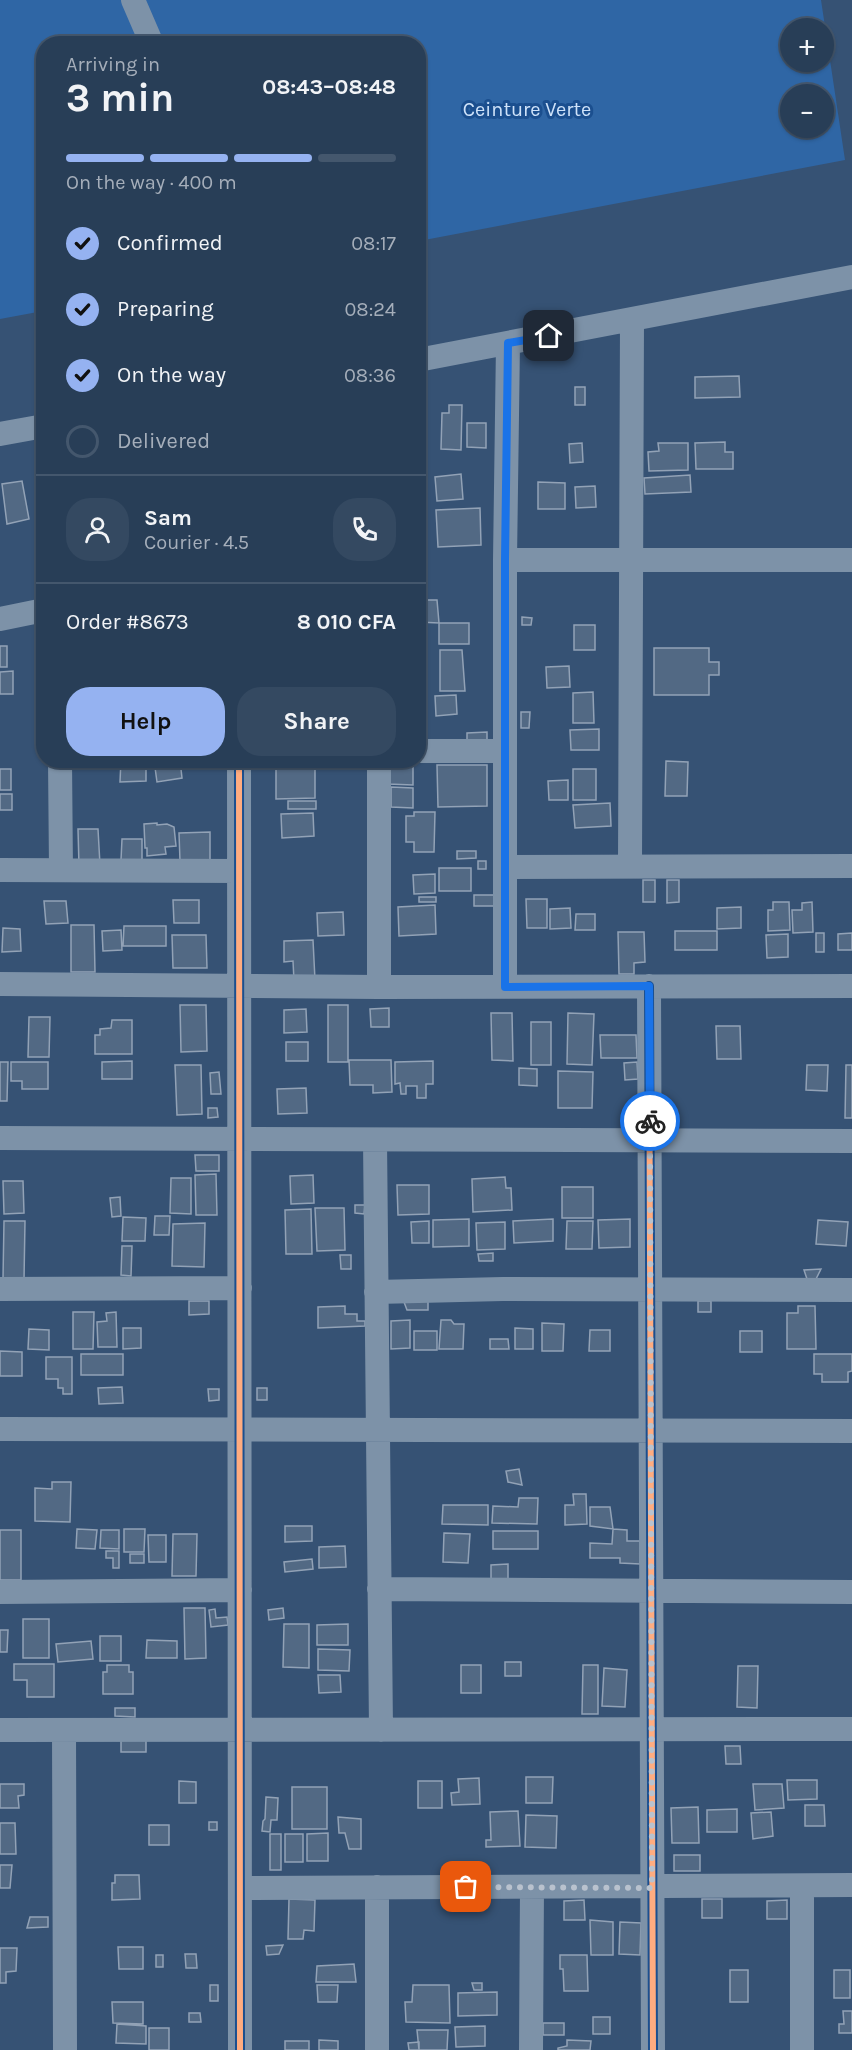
<!DOCTYPE html>
<meta charset="utf-8">
<style>
:root{--surface:#283e57;--page:#344961;--text:#f1f3f6;--muted:#a5aeba;--line:#44576d;--accent:#95b2f1}
body{margin:0;font-family:Karla,sans-serif;background:var(--page);color:var(--text);height:100vh;display:flex;flex-direction:column;font-size:22px;white-space:nowrap}
*{box-sizing:border-box;margin:0}
p{font-size:20px;color:var(--muted)}
.icon{flex:none;width:33px;height:33px;fill:none;stroke:currentColor;stroke-width:2;stroke-linecap:round;stroke-linejoin:round}
.map{position:relative;flex:1;overflow:hidden}
.panel{position:absolute;left:36px;top:36px;width:390px;height:732px;display:flex;flex-direction:column;background:var(--surface);border-radius:24px;box-shadow:0 2px 4px #0004,0 0 0 2px var(--line)}
.panel>*{flex:none}
.controls{position:absolute;left:780px;top:18px;display:grid;gap:12px}
.controls a{display:grid;place-items:center;width:54px;height:54px;border-radius:50%;background:var(--surface);box-shadow:0 2px 4px #0004,0 0 0 2px var(--line);font-size:30px}
.pin{position:absolute;display:grid;place-items:center;width:51px;height:51px;color:#fff;margin:-26px;border-radius:12px;box-shadow:0 3px 9px #0006}
.courier{position:absolute;display:grid;place-items:center;width:60px;height:60px;margin:-30px;border:4px solid #1a73e8;border-radius:50%;background:#fff;color:#222;box-shadow:0 2px 8px #0007}
.head em{font-style:normal;font-weight:700}
.head div{display:flex;flex-direction:column-reverse}
.head{display:flex;align-items:center;justify-content:space-between;height:102px;padding:0 30px}
h1{font-size:39px;font-weight:700;line-height:45px}
.bar{display:grid;grid-template-columns:repeat(4,1fr);gap:9px 6px;align-content:center;height:72px;padding:0 30px}
.bar i{height:8px;border-radius:4px;background:var(--line)}
.bar .current{background:var(--accent)}
.bar p{grid-column:span 4}
.line{display:flex;align-items:center;gap:15px;padding:0 30px;border-top:2px solid var(--line)}
.line div{flex:1}
.round{display:grid;place-items:center;flex:none;width:63px;height:63px;border-radius:24px;background:var(--page)}
ol{padding:0 30px;list-style:none}
li{display:flex;align-items:center;gap:18px;height:66px}
li p{margin-inline-start:auto}
li .icon{padding:6px;border-radius:50%;background:var(--accent);color:#111;stroke-width:4}
li:last-child{color:var(--muted)}
li i{width:33px;height:33px;border:3px solid var(--line);border-radius:50%}
.cta{display:flex;gap:12px;margin-top:auto;padding:12px 30px}
.cta a{flex:1;height:69px;border-radius:24px;background:var(--accent);color:#111;font-size:24px;font-weight:700;line-height:69px;text-align:center}
.cta a+a{background:var(--page);color:var(--text)}
.map>svg:first-child{display:block}
</style>
<div class="map">
<svg width="852" height="2050" viewBox="0 0 852 2050">
<rect width="100%" height="100%" fill="#365274"/>
<path fill="#2f66a5" fill-rule="evenodd" d="M0 0H821L845 160 419 241 418 44H44L43 311 0 319ZM790 28H824V62H790ZM790 94H824V128H790Z"/>
<path fill="#526984" stroke="#92a2b6" stroke-width="1.5" d="M739 376 740 397 695 398V377Z
M575 387H585V405H575Z
M449 405H462L461 450 441 449 442 413H449Z
M467 423H486V448L467 447Z
M725 442V452H733V469H696L695 443Z
M582 443 583 462 570 463 569 444Z
M658 443H688V470L649 471 648 452 659 451Z
M461 474 463 499 437 501 435 477Z
M690 475 691 492 645 494 644 478Z
M22 481 29 519 7 524 2 484Z
M538 482 565 483V509H538Z
M595 486 596 507 576 508 575 487Z
M480 508 481 545 438 547 436 510Z
M418 600H437L439 623 418 622Z
M522 617 532 618 531 625H522Z
M439 623H469V644H439Z
M574 625H595V650H574Z
M0 646H7V667H0Z
M654 648H709V662H719V675H709V695H654Z
M440 650H462L465 691H440Z
M569 666 570 687 547 688 546 667Z
M13 671V694H0V672Z
M593 692 594 723H573V693Z
M456 695 457 714 436 716 435 696Z
M521 712H530L529 728H521Z
M599 729V750H571L570 730Z
M487 732V742H467V733Z
M121 760H146V781L120 782Z
M154 760H180L182 778 157 782Z
M666 761 688 762 687 796H665Z
M389 763 413 764V785L388 784Z
M437 765H487V806L438 807Z
M0 769H11V790H0Z
M276 769H315V798L276 799Z
M573 769H596V800H573Z
M568 780V800H549L548 781Z
M391 787 413 788V808L391 807Z
M0 794H12V810H0Z
M288 801H316V809H288Z
M610 803 611 826 575 828 573 805Z
M414 812H435L434 852H414V842H406V816H414Z
M313 813 314 836 282 838 281 814Z
M157 823V825L167 824 174 827 176 846 165 847 166 854 147 856V848H145L144 824Z
M78 829H98L100 865 79 866Z
M210 832V860L180 861 179 833Z
M122 839H142V860H121Z
M457 851H476V858L457 859Z
M478 861H486V869H478Z
M439 868H471V891H439Z
M435 874V893L414 894 413 875Z
M643 880H655V902H643Z
M667 880H679V902L667 903Z
M474 895H496L495 906H474Z
M419 897H436V902H419Z
M526 899H547V928H527Z
M173 900H199V923H174Z
M44 901H66L68 923 46 924Z
M773 902H789L790 930 768 931V910H773Z
M812 902 813 932 793 933 792 910H802V903Z
M435 905 436 934 399 936 398 907Z
M741 907V928L717 929V908Z
M570 908 571 928 550 929V909Z
M343 912 344 935 318 936 317 913Z
M576 914H595V930H575Z
M71 925H94L95 972H71Z
M124 926H166V946H123Z
M3 928 20 929 21 951 2 952Z
M121 930 122 950 103 951 102 931Z
M675 931H717V950H675Z
M618 932H644L645 962 634 963V974H619Z
M816 933H824V952H816Z
M852 933V950H838V934Z
M788 934V957L767 958 766 935Z
M172 935H206L207 968H173Z
M313 940 315 980 294 981 293 961 284 962V941Z
M180 1005H206L207 1051 181 1052Z
M328 1005H348V1062H328Z
M389 1008V1027H371L370 1009Z
M306 1009 307 1032 284 1033V1010Z
M491 1013H512L513 1061 492 1060Z
M568 1013 594 1014 592 1065 567 1064Z
M29 1017H50L49 1057H28Z
M112 1020H132V1054H95V1035H100V1029L111 1028Z
M531 1022H551V1065H531Z
M716 1026H740L741 1059H717Z
M600 1035H636L637 1058H601Z
M286 1042H308V1061H286Z
M349 1060H391L392 1092 373 1093V1085H350Z
M132 1061V1079H102V1062Z
M433 1061V1084H426V1098H417V1086H406V1094H401L400 1083 395 1084V1062Z
M0 1062H8L7 1101H0Z
M11 1062H48V1089H22V1081H11Z
M637 1062 638 1079 625 1080 624 1063Z
M175 1065H201L202 1114 177 1115Z
M807 1065H828L827 1091 806 1090Z
M846 1065H852V1118H845Z
M519 1068 537 1069V1086L519 1085Z
M558 1071 593 1072 592 1108H558Z
M219 1072 221 1094H211L210 1073Z
M306 1088 307 1113 278 1114 277 1089Z
M208 1108H217L218 1117 208 1118Z
M195 1155H219V1171H196Z
M216 1174 217 1215H196L195 1175Z
M313 1175 314 1203 291 1204 290 1176Z
M505 1177 506 1188H511L512 1210 473 1212 472 1179Z
M171 1178H191V1214L170 1213Z
M3 1181H23L24 1213 4 1214Z
M397 1185H429V1214L398 1215Z
M562 1187H593V1218H562Z
M120 1197 121 1216 112 1217 110 1198Z
M355 1205H365L364 1214 355 1213Z
M315 1208H344L345 1250 317 1251Z
M311 1209 312 1254H286L285 1210Z
M155 1216H170L169 1235H154Z
M123 1217 146 1218 145 1241H122Z
M469 1219V1246L433 1247V1220Z
M553 1219V1241L514 1243 513 1221Z
M630 1219V1247L599 1248 598 1220Z
M818 1220 848 1222 846 1246 816 1244Z
M4 1221H25L24 1280 3 1279Z
M429 1221V1243H412L411 1222Z
M567 1221H593L592 1249H566Z
M505 1222V1249L477 1250 476 1223Z
M205 1223 204 1267 172 1266 173 1224Z
M122 1246H132L131 1276 121 1275Z
M493 1253V1261H479L478 1254Z
M340 1255H351V1269H341Z
M821 1269 816 1279H807L804 1270Z
M189 1301H209V1314L189 1315Z
M428 1301V1310H407L404 1302Z
M698 1301H711V1312H698Z
M345 1306V1314H357V1321H365V1326L318 1328V1307Z
M798 1306H815L816 1349H787V1313H798Z
M73 1312H94L93 1349H73Z
M116 1312 117 1347H98L97 1322 107 1321 106 1313Z
M410 1320V1348L391 1349V1321Z
M441 1320H451L454 1324H464L463 1349H439Z
M542 1323 564 1324 563 1351H542Z
M123 1328H141V1348L123 1349Z
M515 1328 533 1329V1349H515Z
M29 1329 49 1330V1350L28 1349Z
M590 1330H610V1351H589Z
M414 1331H437V1350H414Z
M740 1331H762V1352H740Z
M490 1339H508L509 1349H490Z
M0 1351 22 1352V1376H0Z
M81 1354H123V1375H81Z
M814 1354H852V1371L848 1372V1382H822V1374H814Z
M46 1357H72V1394H63V1388H58V1379H46Z
M122 1387 123 1403 99 1404 98 1388Z
M257 1388H267V1400H257Z
M208 1389H219V1400L209 1401Z
M519 1469 522 1485 508 1482 506 1471Z
M52 1482H71L70 1522 35 1521V1488L52 1489Z
M573 1494H586L587 1524 565 1525V1505H574Z
M519 1498H538L537 1524 492 1523 493 1506 518 1507Z
M443 1505H488V1525L442 1524Z
M590 1507H610L613 1529 590 1526Z
M285 1526H312V1541L285 1542Z
M77 1529 97 1530 95 1549 76 1548Z
M124 1529H145L144 1552H124Z
M613 1529 627 1530V1541H640V1564L620 1563V1558H590V1543L612 1544Z
M0 1530H21V1580H0Z
M101 1530H119V1549L100 1548Z
M493 1531H538V1549H493Z
M444 1533 470 1534 468 1563 443 1562Z
M173 1534H197L196 1576H172Z
M148 1535H166V1562H149Z
M345 1546 346 1567 319 1568V1547Z
M106 1551H119V1568H113V1558H106Z
M130 1554H144V1563H130Z
M312 1559 313 1569 285 1572 284 1562Z
M508 1564V1585H491V1565Z
M184 1608H205L206 1658 185 1659Z
M283 1608 284 1618 269 1620 268 1610Z
M215 1609 216 1618 227 1617 228 1625 211 1627 209 1610Z
M23 1619H49V1658H23Z
M284 1624H309V1668L283 1667Z
M348 1624V1645H317V1625Z
M0 1630H8L7 1652H0Z
M100 1636H121V1661H100Z
M147 1640 177 1641V1658H146Z
M91 1641 93 1659 58 1662 56 1644Z
M318 1649 350 1650 349 1671 318 1670Z
M505 1662H521V1676H505Z
M14 1664H54V1697H27V1680H14Z
M107 1665H129V1672H133V1694H103V1672H107Z
M461 1665H481V1693H461Z
M583 1665H598V1714H582Z
M738 1666H758L757 1708 737 1707Z
M604 1668 627 1670 625 1707 602 1706Z
M318 1675H340L341 1692 319 1693Z
M115 1708H135V1717L115 1716Z
M121 1740H146V1752H121Z
M725 1746H740L741 1764H726Z
M526 1777H553L552 1803H526Z
M479 1778 480 1804 452 1805 451 1793 459 1792 458 1779Z
M787 1780H817V1799L788 1800Z
M179 1781 196 1782V1803H179Z
M418 1781H442V1808H418Z
M0 1784H24V1795L18 1796 19 1808H0Z
M753 1784H782L784 1808 755 1810Z
M292 1787H327V1829H292Z
M266 1797 278 1798 277 1820H271L270 1832 262 1831 263 1821 265 1819Z
M805 1805H824L825 1826H805Z
M698 1807 699 1843H672L671 1808Z
M737 1809V1832H707V1810Z
M518 1811 520 1846 486 1847V1840H491L490 1812Z
M771 1812 773 1836 753 1839 751 1813Z
M526 1815 557 1816 556 1848 525 1847Z
M338 1817 361 1819V1849H349L345 1833H339Z
M209 1822H217V1830H209Z
M0 1823H15L16 1854H0Z
M149 1825H169V1845H149Z
M328 1833V1861H307V1834Z
M270 1834H281V1870H270Z
M285 1834H303V1862H285Z
M674 1855H700V1871H674Z
M0 1865H12L10 1888H0Z
M115 1875H139L140 1899 112 1900V1883H115Z
M289 1899 315 1900 314 1931 304 1930 303 1939H288Z
M702 1899H722V1918H702Z
M584 1900 585 1920H564V1901Z
M787 1900V1919H767V1901Z
M30 1917H48V1927L27 1928Z
M590 1920 613 1922V1955H591Z
M620 1922 641 1923 640 1955 619 1954Z
M283 1945 279 1954 267 1955 266 1946Z
M118 1947H143V1969H119Z
M0 1948H17L16 1971 6 1972V1983H0Z
M185 1954H196L197 1968H186Z
M156 1955H163V1967H156Z
M560 1955H587L588 1991H564L563 1969H560Z
M354 1964 356 1982H316L317 1966Z
M730 1970H748V2002H730Z
M834 1970H850V1998H834Z
M472 1983H482V1990H474Z
M210 1985H218V2001H210Z
M317 1985H338L337 2002H318Z
M413 1985H449L450 2023 406 2022 405 2002H412Z
M497 1992V2015L458 2016V1993Z
M112 2002H143V2024L113 2023Z
M843 2011H852V2033H839V2024H844Z
M189 2013H200L201 2022H189Z
M593 2017H610V2034H593Z
M543 2023H564V2035H543Z
M117 2024 146 2026V2044L116 2043Z
M485 2026V2046L456 2047 455 2027Z
M149 2028H169V2050H149Z
M417 2030H448L447 2050H419Z
M319 2040 338 2041V2050H319Z
M567 2040 591 2041 590 2050H558V2048L567 2046Z
M285 2041H309V2050H285Z
M419 2042V2050H409L408 2043Z"/>
<g fill="none" stroke-linecap="round" stroke-linejoin="round">
<path stroke="#7d92a8" stroke-width="24" d="M133 0 152 44
M418 360 852 277
M0 434 44 426
M505 560H852
M0 619 44 610
M418 751H505
M60 760 61 870
M239 760 240 2050
M379 760V987
M630 866 632 321
M505 867 852 866
M0 870 239 871
M0 984 379 987 852 986
M649 986 653 2050
M505 987V560L508 343
M0 1138 852 1141
M375 1140 381 1730
M0 1289 240 1288
M376 1292 503 1289 852 1290
M0 1429 852 1431
M379 1589 852 1592
M0 1592 240 1590
M0 1730 852 1729
M64 1730 65 2050
M802 1886V2050
M377 1887V2050
M240 1888 852 1885
M531 2050 532 1887"/>
<defs>
<path id="cycleway" d="M239 760 240 2050
M649 986 653 2050"/>
</defs>
<use href="#cycleway" stroke="#1b4f8f" stroke-width="10"/>
<use href="#cycleway" stroke="#ffac80" stroke-width="6"/>
</g>
<g fill="none" stroke-linecap="round" stroke-linejoin="round">
<path stroke="#b9c2ce" stroke-width="6" stroke-dasharray="0 10.8" d="M466 1887 652 1888 650 1121"/>
<path stroke="#1a73e8" stroke-width="8" d="M549 336 508 343 505 560V987L649 986 650 1121"/>
</g>
<g text-anchor="middle" dominant-baseline="central" stroke-width="6" stroke-linejoin="round" paint-order="stroke">
<g font-size="20" fill="#cfe3fa" stroke="#1b4f8f">
<text x="527" y="109">Ceinture Verte</text>
</g>
</g>
</svg>
<div class="controls">
<a>+</a>
<a>−</a>
</div>
<div class="pin" style="left:466px;top:1887px;background:#ea580c"><svg class="icon" aria-label="bag" viewBox="0 0 24 24"><path d="M5 8h14l-1 12H6zM9 8a3 3 0 0 1 6 0"/></svg></div>
<div class="pin" style="left:549px;top:336px;background:#1f2937"><svg class="icon" aria-label="home" viewBox="0 0 24 24"><path d="M3 11l9-7 9 7M6 9v11h12V9"/></svg></div>
<div class="courier" style="left:650px;top:1121px"><svg class="icon" aria-label="bike" viewBox="0 0 24 24"><circle cx="6" cy="16" r="4"/><circle cx="18" cy="16" r="4"/><path d="M6 16l4-8h5l3 8M10 8l3 8H6M13 5h3"/></svg></div>
<section class="panel">
<div class="head"><div><h1>3 min</h1><p>Arriving in</p></div><em>08:43–08:48</em></div>
<div class="bar"><i class="current"></i><i class="current"></i><i class="current"></i><i></i><p>On the way · 400 m</p></div>
<ol>
<li><svg class="icon" aria-label="check" viewBox="0 0 24 24"><path d="M5 12l5 5 9-10"/></svg>Confirmed<p>08:17</p></li>
<li><svg class="icon" aria-label="check" viewBox="0 0 24 24"><path d="M5 12l5 5 9-10"/></svg>Preparing<p>08:24</p></li>
<li><svg class="icon" aria-label="check" viewBox="0 0 24 24"><path d="M5 12l5 5 9-10"/></svg>On the way<p>08:36</p></li>
<li><i></i>Delivered</li>
</ol>
<div class="line" style="height:108px"><a class="round"><svg class="icon" aria-label="person" viewBox="0 0 24 24"><circle cx="12" cy="8" r="4"/><path d="M4 21q1-7 8-7t8 7"/></svg></a><div><b>Sam</b><p>Courier · 4.5</p></div><a class="round"><svg class="icon" aria-label="phone" viewBox="0 0 24 24"><path d="M5 4h4l2 5-3 2q2 4 5 5l2-3 5 2v4C11 20 4 13 5 4z"/></svg></a></div>
<div class="line" style="height:78px"><div>Order #8673</div><b>8 010 CFA</b></div>
<div class="cta"><a>Help</a><a>Share</a></div>
</section>
</div>
